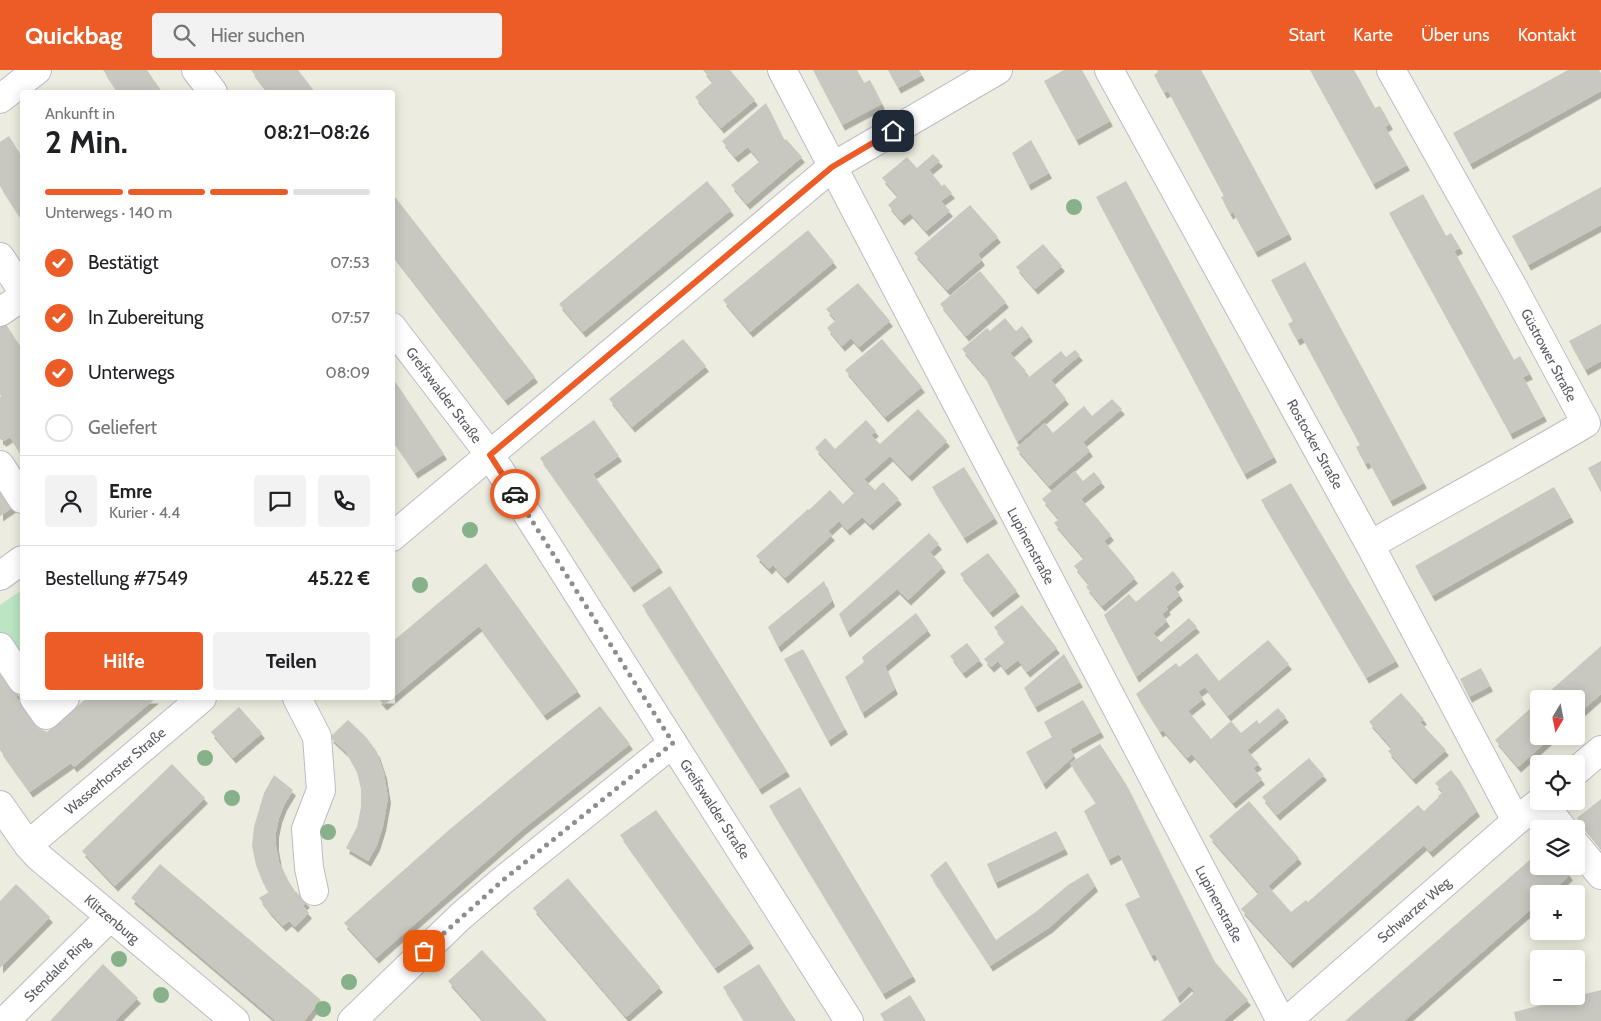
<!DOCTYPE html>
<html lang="de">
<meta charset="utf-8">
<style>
:root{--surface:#fff;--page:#f2f2f2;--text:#202124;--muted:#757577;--line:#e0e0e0;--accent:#ec5c27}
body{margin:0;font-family:Cabin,sans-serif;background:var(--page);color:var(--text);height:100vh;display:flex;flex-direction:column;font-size:19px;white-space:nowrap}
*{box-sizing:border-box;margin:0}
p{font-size:16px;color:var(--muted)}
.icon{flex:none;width:28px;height:28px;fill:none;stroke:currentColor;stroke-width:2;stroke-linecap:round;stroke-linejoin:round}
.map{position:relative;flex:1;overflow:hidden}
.details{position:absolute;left:20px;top:20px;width:375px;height:610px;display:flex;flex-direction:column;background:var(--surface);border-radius:5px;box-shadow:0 2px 12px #0003}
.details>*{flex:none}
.needle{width:32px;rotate:190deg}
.buttons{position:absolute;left:1530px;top:620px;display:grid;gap:10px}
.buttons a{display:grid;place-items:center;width:55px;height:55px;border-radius:5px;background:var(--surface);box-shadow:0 2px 12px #0003;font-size:25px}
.pin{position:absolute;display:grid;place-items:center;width:42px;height:42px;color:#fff;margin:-21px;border-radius:10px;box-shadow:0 2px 8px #0006}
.courier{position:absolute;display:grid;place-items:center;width:50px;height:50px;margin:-25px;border:4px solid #ec5c27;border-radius:50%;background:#fff;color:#222;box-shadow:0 1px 6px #0007}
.headline em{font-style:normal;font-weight:700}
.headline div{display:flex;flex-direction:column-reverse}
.headline{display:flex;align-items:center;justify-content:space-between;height:85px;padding:0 25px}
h1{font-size:32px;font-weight:700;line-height:38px}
.bar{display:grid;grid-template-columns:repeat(4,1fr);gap:8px 5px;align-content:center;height:60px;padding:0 25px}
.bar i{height:6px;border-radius:4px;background:var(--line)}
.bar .on{background:var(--accent)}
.bar p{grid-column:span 4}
.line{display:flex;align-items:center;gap:12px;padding:0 25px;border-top:1px solid var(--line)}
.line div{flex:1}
.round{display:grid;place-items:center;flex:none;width:52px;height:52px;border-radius:5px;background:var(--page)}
ol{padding:0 25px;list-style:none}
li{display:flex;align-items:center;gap:15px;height:55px}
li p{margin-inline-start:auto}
li .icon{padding:5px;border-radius:50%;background:var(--accent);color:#fff;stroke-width:4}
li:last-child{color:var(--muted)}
li i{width:28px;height:28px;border:2px solid var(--line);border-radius:50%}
.cta{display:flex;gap:10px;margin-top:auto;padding:10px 25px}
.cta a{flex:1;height:58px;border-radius:5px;background:var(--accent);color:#fff;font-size:20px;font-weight:700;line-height:58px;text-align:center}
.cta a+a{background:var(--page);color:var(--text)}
header{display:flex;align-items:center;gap:30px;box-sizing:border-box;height:70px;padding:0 25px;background:var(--accent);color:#fff}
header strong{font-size:24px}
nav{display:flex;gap:28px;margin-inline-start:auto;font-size:18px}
.search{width:350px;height:45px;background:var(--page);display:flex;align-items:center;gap:12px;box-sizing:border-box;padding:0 18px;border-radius:5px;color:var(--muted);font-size:19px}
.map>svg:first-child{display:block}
</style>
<header>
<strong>Quickbag</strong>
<div class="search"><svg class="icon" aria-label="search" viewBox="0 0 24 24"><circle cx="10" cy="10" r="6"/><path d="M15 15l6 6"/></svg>Hier suchen</div>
<nav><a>Start</a><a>Karte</a><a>Über uns</a><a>Kontakt</a></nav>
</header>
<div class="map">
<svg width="1601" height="951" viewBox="0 0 1601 951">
<defs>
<filter id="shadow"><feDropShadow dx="3" dy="5.5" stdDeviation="0" flood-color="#0004"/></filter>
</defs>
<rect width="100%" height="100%" fill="#edece0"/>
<path fill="#bce5c4" d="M22 520V596L0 563V535Z"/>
<path fill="#c9c8c0" filter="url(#shadow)" d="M103 0H147L162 22H118Z
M251 0H298L315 22H268Z
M703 0H730L755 30 721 58 695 27 713 12Z
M813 0H857L864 13 870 10 882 34 842 55Z
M888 0H919L922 5 898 18Z
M1064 0H1082L1110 51 1076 70 1044 11Z
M1157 0H1201L1289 164 1255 182 1233 142 1230 144 1221 127 1224 126 1168 21 1164 23 1154 5 1158 2Z
M1310 0H1354L1375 38 1380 36 1390 54 1385 57 1407 95 1373 114Z
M1568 0H1599L1601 3V21L1470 94 1453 63Z
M766 33 784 70 786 69 802 87 747 134 731 115 760 91 748 77 735 87 722 71Z
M9 66 22 87V150L0 116V72Z
M1031 70 1049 103 1028 115 1012 83Z
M933 84 940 91 929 100 942 116 944 114 952 123 941 131 950 141 926 161 910 143 901 150 888 135 898 126 882 108 907 87 917 98Z
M707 111 731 140 583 262 559 234Z
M1126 111 1274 387 1244 404 1096 127Z
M1601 117V155L1528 195 1512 166Z
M392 123 535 307 505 330 392 184Z
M1423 124 1446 166 1451 163 1460 178 1454 181 1514 290 1520 286 1530 304 1523 307 1544 346 1510 364 1389 143Z
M970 135 998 167 978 184 982 190 947 220 914 183Z
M808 160 834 192 750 262 723 230Z
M1043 174 1062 196 1035 219 1016 197Z
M1305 192 1424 413 1390 431 1369 392 1365 394 1356 377 1360 375 1302 267 1297 270 1288 254 1293 251 1271 210Z
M980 201 1006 232 966 266 940 234Z
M858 213 890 251 859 277 851 268 842 276 827 258 836 250 826 239Z
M0 245 22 279V386L10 367 4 371 0 369V327L1 326 0 324Z
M1005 248 1016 261 1022 256 1030 266 1010 283 1026 301 1024 303 1028 308 1061 281 1066 287 1075 280 1080 285 1051 310 1066 329 1017 372 984 305 962 279 987 258 990 261Z
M1601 254V291L1585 300 1569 271Z
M683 269 706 296 632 357 609 329Z
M882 269 922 317 885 347 845 300Z
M392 307 444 384 415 403 392 369Z
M1112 329 1122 339 1083 372 1090 381 1049 416 1016 378 1045 353 1053 363 1084 336 1092 346Z
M918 339 947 371 909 406 890 386 864 409 875 420 883 412 899 429 870 455 862 447 847 460 839 451 828 461 832 465 785 508 773 495 769 499 756 486 808 439 809 440 830 420 843 434 855 422 815 378 825 368 835 379 866 350 876 361 871 365 880 374Z
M594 350 619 386 593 404 660 497 631 517 540 388Z
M1601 391V422L1588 398Z
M964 397 995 448 964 468 932 417Z
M1075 401 1083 411 1094 402 1102 412 1081 429 1111 465 1104 471 1135 508 1102 536 1086 517 1089 514 1074 496 1084 488 1054 453 1059 449 1042 429Z
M0 413 16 435 0 446Z
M1291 413 1396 591 1366 608 1261 430Z
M1554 417 1571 447 1432 526 1415 496Z
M929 463 939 474 930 482 943 497 908 530 897 519 847 562 839 544Z
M988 483 1017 521 990 542 960 504Z
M486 493 578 621 544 645 479 556 384 635 378 628H392V572Z
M1173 501 1181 511 1174 517 1180 525 1166 537 1168 539 1162 544 1167 551 1153 563 1161 572 1189 548 1197 557 1136 607 1104 545 1129 524 1136 532Z
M824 511 832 531 778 577 768 557Z
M670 516 787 701 759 719 642 535Z
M1022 535 1057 578 1027 602 1018 590 1005 600 998 591 991 597 984 589 1005 572 994 557Z
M916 543 928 560 885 596 895 619 862 643 845 607 864 592 862 587Z
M1268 570 1289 594 1228 646 1205 617 1198 622 1203 629 1188 641 1211 669 1231 651 1241 663 1257 650 1259 654 1278 638 1286 647 1247 680 1259 694 1253 698 1262 709 1233 733 1192 684 1187 688 1163 660 1160 662 1136 624 1176 593 1179 597 1197 583 1219 611Z
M967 573 980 590 963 603 950 586Z
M1601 576V624L1576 646V629H1541Z
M803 579 845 659 828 671 784 589Z
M1064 584 1080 612 1035 637 1024 618Z
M1481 598 1490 616 1469 627 1460 609Z
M0 604 9 616 13 617 17 623 16 627 38 658 47 662 64 647 70 638 74 639 87 628H156L74 697 71 693 30 722 0 680Z
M1401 623 1424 649 1420 652 1446 680 1413 709 1388 681 1392 678 1369 652Z
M1083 630 1101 662 1070 679 1074 686 1043 714 1026 682 1052 667 1044 652Z
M1539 631V666H1553L1518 697 1495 670Z
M600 636 630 674 523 759 376 888 344 853 449 760 538 686Z
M239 637 262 663 233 688 211 662Z
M348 650 366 667 377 682 384 703 388 728 383 756 377 775 368 791 346 778 357 757 361 737V719L357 702 346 682 330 667Z
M1100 674 1126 714 1214 891 1248 930 1223 951H1161L1195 922 1189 916 1177 928 1155 884 1151 886 1125 834 1140 827 1119 784 1108 790 1084 741 1096 733 1070 693Z
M1309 688 1324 705 1277 745 1262 727Z
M172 694 205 728 115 816 82 781Z
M1451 700 1460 711 1477 741 1430 782 1424 775 1290 893 1241 839 1259 823 1209 766 1249 731 1299 788 1268 816 1291 842 1306 830 1308 832 1418 735 1424 741 1439 727 1438 726 1443 722 1435 713Z
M274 705 293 720 284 735 279 748 276 762V776L279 792 287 809 295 821 307 832 303 836 309 843 295 857 289 851 283 856 269 841 259 828 269 822 263 813 256 795 252 776 254 757 264 723Z
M800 717 913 906 883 924 769 736Z
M1601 729V778L1577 748Z
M656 740 751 873 715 898 620 765Z
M1056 761 1065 779 995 813 987 794Z
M1539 782V796H1563L1570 805 1549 824H1539V832L1404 951H1345Z
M946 791 996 870 1037 841 1068 815 1088 803 1095 816 1050 857 990 896 930 805Z
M160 794 321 930 304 951H276L131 828Z
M568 808 660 917 626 947 533 838Z
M16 814 50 847 0 898V831Z
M482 880 531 933 547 951H484L448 911Z
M103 894 138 928 115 951H50Z
M759 894 789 941 796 951H744L723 917Z
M1601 920V951H1516L1514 942Z
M910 925 926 951H885L880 944Z"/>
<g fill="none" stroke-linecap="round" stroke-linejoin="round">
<defs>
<path id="minor" d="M196 0 213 22
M782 0 1281 951
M1109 0 1370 475 1516 751
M0 29 37 0
M0 187 22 220
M0 242 22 227
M392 257 490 385 849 951
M0 395 22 429
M392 467 832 97 998 0
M1370 475C1442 434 1515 395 1586 353L1514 219 1391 0
M0 506 22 490
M0 577 22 610
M34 628 46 645 65 628
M297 628 317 667 321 720 306 759 309 798 314 821
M1576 701 1601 680
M1541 731 1563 759
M0 735 28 775 39 787 235 951
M28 775 202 628
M1576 775 1601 805
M5 951 110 847
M352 951 461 846 502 811 673 673
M1287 951 1516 751 1541 731"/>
</defs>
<use href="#minor" stroke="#bbbcc3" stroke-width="30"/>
<use href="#minor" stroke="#fff" stroke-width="28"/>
</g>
<g fill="#86b18a">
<circle cx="1074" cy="137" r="8"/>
<circle cx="470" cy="460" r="8"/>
<circle cx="420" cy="515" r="8"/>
<circle cx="205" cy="688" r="8"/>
<circle cx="232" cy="728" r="8"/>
<circle cx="328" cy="762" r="8"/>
<circle cx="119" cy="889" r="8"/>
<circle cx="349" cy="912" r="8"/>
<circle cx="161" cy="925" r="8"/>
<circle cx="323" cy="939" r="8"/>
</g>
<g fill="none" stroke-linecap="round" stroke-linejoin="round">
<path stroke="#8d8e8e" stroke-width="5" stroke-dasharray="0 9" d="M424 881 502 811 673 673 515 424"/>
<path stroke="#ec5c27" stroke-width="6" d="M515 424 490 385 832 97 893 61"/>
</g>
<g text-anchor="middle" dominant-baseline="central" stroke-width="5" stroke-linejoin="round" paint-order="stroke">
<g font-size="14" fill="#595b62" stroke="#fff">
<text transform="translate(1549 285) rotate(62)">Güstrower Straße</text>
<text transform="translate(444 325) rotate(53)">Greifswalder Straße</text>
<text transform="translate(1315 374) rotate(61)">Rostocker Straße</text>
<text transform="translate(1031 476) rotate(62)">Lupinenstraße</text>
<text transform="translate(115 701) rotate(-40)">Wasserhorster Straße</text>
<text transform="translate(715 739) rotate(57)">Greifswalder Straße</text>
<text transform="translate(1219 834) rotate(62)">Lupinenstraße</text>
<text transform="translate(1414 840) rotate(-41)">Schwarzer Weg</text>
<text transform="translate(112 849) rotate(40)">Klitzenburg</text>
<text transform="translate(57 899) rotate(-45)">Stendaler Ring</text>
</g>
</g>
</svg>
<div class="buttons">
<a><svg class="needle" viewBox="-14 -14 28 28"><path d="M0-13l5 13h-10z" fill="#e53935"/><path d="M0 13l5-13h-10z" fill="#757577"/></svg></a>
<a><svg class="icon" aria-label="locate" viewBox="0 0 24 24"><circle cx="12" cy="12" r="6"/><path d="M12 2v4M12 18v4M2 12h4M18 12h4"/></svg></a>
<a><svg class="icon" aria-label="layers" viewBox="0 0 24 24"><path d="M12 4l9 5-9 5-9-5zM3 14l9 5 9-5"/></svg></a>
<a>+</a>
<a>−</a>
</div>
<div class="pin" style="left:424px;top:881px;background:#ea580c"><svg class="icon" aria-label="bag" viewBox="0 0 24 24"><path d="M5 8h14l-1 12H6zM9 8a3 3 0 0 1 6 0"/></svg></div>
<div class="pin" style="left:893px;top:61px;background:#1f2937"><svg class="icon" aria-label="home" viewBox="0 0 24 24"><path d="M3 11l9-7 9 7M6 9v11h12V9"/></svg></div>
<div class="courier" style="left:515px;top:424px"><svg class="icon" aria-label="car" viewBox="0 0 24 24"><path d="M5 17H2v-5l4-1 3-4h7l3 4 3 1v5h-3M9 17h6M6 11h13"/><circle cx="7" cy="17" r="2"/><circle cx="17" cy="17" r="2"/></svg></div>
<section class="details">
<div class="headline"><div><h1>2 Min.</h1><p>Ankunft in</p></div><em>08:21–08:26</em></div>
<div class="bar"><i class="on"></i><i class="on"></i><i class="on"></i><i></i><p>Unterwegs · 140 m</p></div>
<ol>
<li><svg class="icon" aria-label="check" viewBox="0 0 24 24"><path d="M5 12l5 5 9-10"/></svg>Bestätigt<p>07:53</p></li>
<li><svg class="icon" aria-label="check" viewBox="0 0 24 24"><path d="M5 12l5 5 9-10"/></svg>In Zubereitung<p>07:57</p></li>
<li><svg class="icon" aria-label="check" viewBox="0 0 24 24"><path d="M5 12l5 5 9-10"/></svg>Unterwegs<p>08:09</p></li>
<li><i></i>Geliefert</li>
</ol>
<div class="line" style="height:90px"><a class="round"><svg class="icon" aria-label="person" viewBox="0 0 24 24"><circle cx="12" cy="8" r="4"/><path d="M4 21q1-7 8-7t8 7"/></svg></a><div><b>Emre</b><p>Kurier · 4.4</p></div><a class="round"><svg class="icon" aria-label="chat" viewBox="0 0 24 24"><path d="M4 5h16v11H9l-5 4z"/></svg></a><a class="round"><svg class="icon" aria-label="phone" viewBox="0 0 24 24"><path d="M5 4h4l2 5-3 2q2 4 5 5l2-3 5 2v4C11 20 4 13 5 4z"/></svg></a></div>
<div class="line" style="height:65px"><div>Bestellung #7549</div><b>45.22 €</b></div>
<div class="cta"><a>Hilfe</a><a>Teilen</a></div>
</section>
</div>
